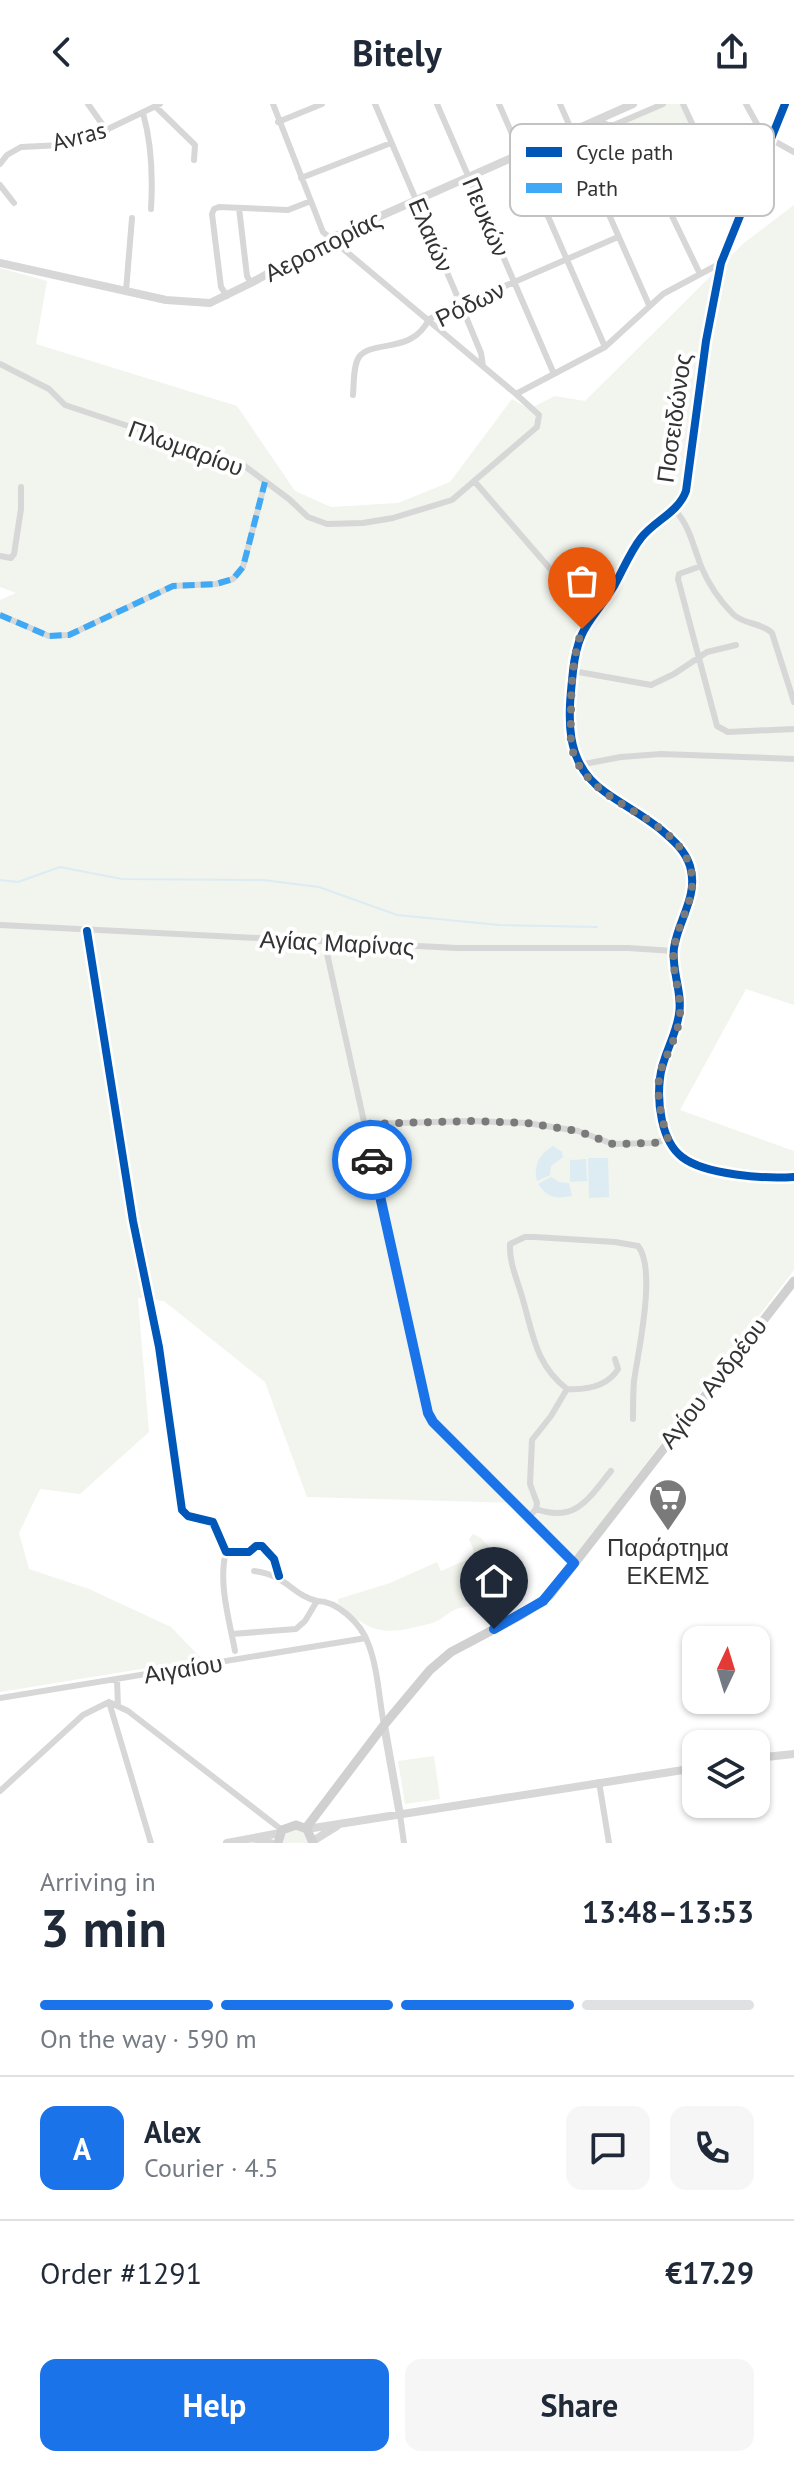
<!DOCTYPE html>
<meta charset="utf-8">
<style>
:root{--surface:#fff;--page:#f6f6f7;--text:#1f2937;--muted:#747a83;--line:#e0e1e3;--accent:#1a73e8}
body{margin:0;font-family:"PT Sans",sans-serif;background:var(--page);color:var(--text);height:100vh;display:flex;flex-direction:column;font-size:30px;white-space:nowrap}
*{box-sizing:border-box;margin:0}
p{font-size:26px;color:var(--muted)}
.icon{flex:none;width:44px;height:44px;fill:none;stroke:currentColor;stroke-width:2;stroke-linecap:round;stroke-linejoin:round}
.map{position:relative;height:1739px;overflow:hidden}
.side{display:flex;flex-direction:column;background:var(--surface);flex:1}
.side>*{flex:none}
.needle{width:52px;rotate:4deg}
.fabs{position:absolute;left:682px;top:1522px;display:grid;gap:16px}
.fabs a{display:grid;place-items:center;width:88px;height:88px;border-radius:16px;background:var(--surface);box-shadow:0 2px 6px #0004;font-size:40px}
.pin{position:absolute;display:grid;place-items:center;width:68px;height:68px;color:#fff;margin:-82px -34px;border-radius:50% 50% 50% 0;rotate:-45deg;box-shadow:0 0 8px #0007}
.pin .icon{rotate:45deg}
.courier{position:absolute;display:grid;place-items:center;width:80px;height:80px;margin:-40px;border:6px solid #1a73e8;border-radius:50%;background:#fff;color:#222;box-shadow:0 2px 10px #0007}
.summary em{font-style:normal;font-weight:700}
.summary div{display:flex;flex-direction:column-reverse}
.summary{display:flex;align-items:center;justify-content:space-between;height:136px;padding:0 40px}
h1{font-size:52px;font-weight:700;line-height:60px}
.bar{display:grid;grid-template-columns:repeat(4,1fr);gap:12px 8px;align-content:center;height:96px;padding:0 40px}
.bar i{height:10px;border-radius:6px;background:var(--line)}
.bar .selected{background:var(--accent)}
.bar p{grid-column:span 4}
.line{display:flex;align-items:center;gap:20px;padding:0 40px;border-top:2px solid var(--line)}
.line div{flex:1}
.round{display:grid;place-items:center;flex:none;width:84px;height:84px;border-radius:16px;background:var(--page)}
.cta{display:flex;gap:16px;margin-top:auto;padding:16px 40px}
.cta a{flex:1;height:92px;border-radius:16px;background:var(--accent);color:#fff;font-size:32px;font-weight:700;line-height:92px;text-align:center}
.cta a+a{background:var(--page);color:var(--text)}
header{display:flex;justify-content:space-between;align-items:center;height:104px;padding:0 40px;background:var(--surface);font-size:36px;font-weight:700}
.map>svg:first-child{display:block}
</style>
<header><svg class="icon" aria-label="back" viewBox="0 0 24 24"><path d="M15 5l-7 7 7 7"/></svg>Bitely<svg class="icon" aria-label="share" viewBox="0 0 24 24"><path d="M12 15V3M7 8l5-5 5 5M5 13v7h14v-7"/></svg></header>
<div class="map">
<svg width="794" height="1739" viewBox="0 0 794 1739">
<rect width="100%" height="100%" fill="#fff"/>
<path fill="#f1f5ed" d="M664 0H683L708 56 608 103 575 28 599 19 608 21Z
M794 101V901L746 885 680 1006 794 1047V1166L575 1452 519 1399 307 1393 265 1278 164 1197 138 1194 149 1328 80 1390 40 1385 19 1429 29 1465 89 1485 171 1523 202 1555 0 1588V496L16 489 0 483V164L47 177 36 240 237 302 295 387 331 403 398 399 450 378 512 295 529 305 555 292 585 297 744 139Z
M473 1430 481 1434 523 1482C500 1504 489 1498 460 1504 452 1505 446 1512 439 1516 433 1520 423 1521 415 1523 379 1533 364 1523 338 1499V1495L390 1479 437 1458 441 1467 471 1454 474 1447 469 1435Z
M434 1652 440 1695 405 1700 398 1657Z
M294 1725 304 1728 308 1739H283L286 1729Z"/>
<path fill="#ddebf3" d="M553 1042 562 1048 563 1053 551 1062 550 1071 537 1077C533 1062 539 1050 553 1042Z
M588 1054H608L609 1093 589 1094Z
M586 1055 587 1077 570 1078V1056Z
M551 1073 559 1078 569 1079 572 1092C555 1095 548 1094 538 1080Z"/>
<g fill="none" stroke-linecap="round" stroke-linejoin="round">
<path stroke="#ddebf3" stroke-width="2" d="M0 776 18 778 60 763 122 775 263 776 319 783 397 811 499 821 597 823"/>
<path stroke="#d7d7d7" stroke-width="6" d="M88 0 107 27
M273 0 323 128 516 290 605 243 663 190 721 159
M375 0 461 201 481 249 483 262
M437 0 554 270
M499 0 605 243
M560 0 649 201
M683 0 737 117
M746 0 763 31 794 48
M156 3 195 41 194 56
M143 9C152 41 153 72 151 105
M599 16 608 21H614L663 0
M278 18 322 0
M0 60 7 51 21 43 62 41 85 36 160 0
M301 74 391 39
M0 81 14 99
M657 81 700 170
M605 103 709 58
M239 104 247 172 251 179
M126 187 132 114
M227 192 221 183 212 110 214 105 219 103 288 106 311 97
M0 260 49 285 65 301 242 360 289 395 308 413 327 420 363 419 393 414 452 396 537 323 539 311 516 290
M353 291C354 280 353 262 359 253 373 235 412 251 429 215L618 133
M475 378 591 512
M674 405C690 422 693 442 701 462 708 479 720 497 733 510 744 521 761 518 772 529L794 598
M0 452 11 454 14 450 21 405V383
M701 462 679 470 678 475 717 622 728 628 794 625
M0 511 49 532 69 531 173 482 216 480 233 475 243 463 265 378
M573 567 651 581 674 570 707 548 736 541
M579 661 621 653 661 650 794 655
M0 821 457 844H628L674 847
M87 827 133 1117 159 1243 182 1406 188 1412 213 1418 226 1448H249L256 1442H262L274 1455 279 1472
M326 838V845L428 1309 433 1318 574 1459
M364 1020 471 1017 527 1019 578 1027 613 1040 654 1039 668 1035
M567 1285C536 1261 533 1231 523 1196 518 1177 509 1160 510 1140L525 1133H535L615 1138 638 1142C657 1165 638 1248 634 1277 633 1290 633 1303 633 1315
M536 1405C576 1419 588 1395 611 1367
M529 1413 536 1405 537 1399 530 1380 532 1336 551 1312 567 1285C587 1286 607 1283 618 1265L615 1255
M226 1448C218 1478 229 1515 235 1547
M254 1467C287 1471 292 1491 317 1497
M232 1530 296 1525 305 1517 317 1497C338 1497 361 1520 368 1539 378 1564 379 1595 384 1621
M117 1576 118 1602
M0 1594 366 1534
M109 1598 151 1739
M599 1678 609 1739
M0 1687 83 1611 109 1598 128 1607 282 1726
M400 1711 404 1739"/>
<path stroke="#d7d7d7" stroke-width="8" d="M785 0 721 159 706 237 686 387C678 409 655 416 641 434 630 448 623 466 614 482 592 518 578 521 573 567 568 613 563 659 605 688 623 701 643 711 660 725 673 736 685 746 690 762 699 792 678 816 674 844 671 866 683 889 679 910 676 933 662 952 660 974 657 998 661 1037 682 1053 705 1071 765 1075 794 1073
M0 159 166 196 210 199 251 179 331 134 633 0
M384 1621 400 1711
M756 1654 794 1650
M307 1725 696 1664
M256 1735 271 1739
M313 1737 337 1722
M227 1739 280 1729"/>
<path stroke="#d0d0d0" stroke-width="9" d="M306 1724 384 1621 430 1566 451 1548 521 1511 550 1491 794 1177
M278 1739 282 1726 296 1721 307 1725 313 1739"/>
<path stroke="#3fa9f5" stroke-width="6" stroke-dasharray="12 6" stroke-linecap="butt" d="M0 511 49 532 69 531 173 482 216 480 233 475 243 463 265 378"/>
<defs>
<path id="cycleway" d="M785 0 721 159 706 237 686 387C678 409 655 416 641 434 630 448 623 466 614 482 592 518 578 521 573 567 568 613 563 659 605 688 623 701 643 711 660 725 673 736 685 746 690 762 699 792 678 816 674 844 671 866 683 889 679 910 676 933 662 952 660 974 657 998 661 1037 682 1053 705 1071 765 1075 794 1073
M87 827 133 1117 159 1243 182 1406 188 1412 213 1418 226 1448H249L256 1442H262L274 1455 279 1472"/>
</defs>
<use href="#cycleway" stroke="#fff" stroke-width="13"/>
<use href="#cycleway" stroke="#0057b8" stroke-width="8"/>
</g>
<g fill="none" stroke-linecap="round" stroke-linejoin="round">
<path stroke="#7a7a7a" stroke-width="8" stroke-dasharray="0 14.4" d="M372 1056 364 1020 471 1017 527 1019 578 1027 613 1040 654 1039 668 1035C661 1014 654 983 662 963 669 945 681 925 680 905 680 885 671 865 674 845 678 816 699 792 690 763 674 710 594 704 574 651 569 638 571 623 571 609 571 580 573 553 582 525"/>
<path stroke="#1a73e8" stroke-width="10" d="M372 1056 428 1309 433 1318 574 1459 543 1497 494 1525"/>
</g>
<defs>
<symbol id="supermarket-pin" viewBox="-11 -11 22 30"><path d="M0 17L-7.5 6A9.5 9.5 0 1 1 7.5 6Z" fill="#7a7a7a" stroke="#fff"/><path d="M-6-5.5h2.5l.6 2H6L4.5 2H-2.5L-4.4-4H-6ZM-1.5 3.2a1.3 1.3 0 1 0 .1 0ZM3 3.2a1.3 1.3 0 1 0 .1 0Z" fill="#fff"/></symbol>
</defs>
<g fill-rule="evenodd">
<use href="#supermarket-pin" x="646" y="1372" width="44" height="60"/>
</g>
<g text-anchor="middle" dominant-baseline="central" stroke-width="8" stroke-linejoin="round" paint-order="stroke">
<g font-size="24" fill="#333" stroke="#fff">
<text transform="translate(79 32) rotate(-15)">Avras</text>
<text transform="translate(486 113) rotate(67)">Πευκών</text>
<text transform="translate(431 131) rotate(67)">Ελαιών</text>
<text transform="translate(323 142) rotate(-27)">Αεροπορίας</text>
<text transform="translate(470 200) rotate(-26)">Ρόδων</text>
<text transform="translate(674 314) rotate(-82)">Ποσειδώνος</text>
<text transform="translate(186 344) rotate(20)">Πλωμαρίου</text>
<text transform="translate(337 839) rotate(3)">Αγίας Μαρίνας</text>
<text transform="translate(713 1279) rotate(-52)">Αγίου Ανδρέου</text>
<text transform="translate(183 1565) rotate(-9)">Αιγαίου</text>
</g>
<g font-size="24" fill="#333" stroke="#fff">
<text x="668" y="1443">Παράρτημα<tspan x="668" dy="28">ΕΚΕΜΣ</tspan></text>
</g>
</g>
<rect x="510" y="20" width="264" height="92" rx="12" fill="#fff" stroke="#c2c2c2" stroke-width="2"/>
<rect x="526" y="43" width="36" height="10" fill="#0057b8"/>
<rect x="526" y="79" width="36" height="10" fill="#3fa9f5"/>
<g font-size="22" fill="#333">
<text x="576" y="56">Cycle path</text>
<text x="576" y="92">Path</text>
</g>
</svg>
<div class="fabs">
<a><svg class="needle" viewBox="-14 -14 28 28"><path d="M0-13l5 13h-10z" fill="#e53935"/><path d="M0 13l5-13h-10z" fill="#747a83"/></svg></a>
<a><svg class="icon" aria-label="layers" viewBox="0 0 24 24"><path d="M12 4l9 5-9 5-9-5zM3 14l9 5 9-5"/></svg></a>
</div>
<div class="pin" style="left:582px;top:525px;background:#ea580c"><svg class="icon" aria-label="bag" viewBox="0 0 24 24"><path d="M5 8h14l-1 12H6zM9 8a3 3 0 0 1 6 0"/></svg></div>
<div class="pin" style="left:494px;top:1525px;background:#1f2937"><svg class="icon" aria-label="home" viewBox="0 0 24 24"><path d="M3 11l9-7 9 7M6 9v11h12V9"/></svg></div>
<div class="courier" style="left:372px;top:1056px"><svg class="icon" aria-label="car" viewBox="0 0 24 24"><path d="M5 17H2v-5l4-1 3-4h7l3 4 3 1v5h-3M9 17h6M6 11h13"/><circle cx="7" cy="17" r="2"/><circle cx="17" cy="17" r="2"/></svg></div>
</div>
<section class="side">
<div class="summary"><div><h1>3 min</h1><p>Arriving in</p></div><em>13:48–13:53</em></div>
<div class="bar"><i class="selected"></i><i class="selected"></i><i class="selected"></i><i></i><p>On the way · 590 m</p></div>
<div class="line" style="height:144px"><b class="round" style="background:var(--accent);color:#fff">A</b><div><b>Alex</b><p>Courier · 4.5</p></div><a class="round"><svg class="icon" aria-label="chat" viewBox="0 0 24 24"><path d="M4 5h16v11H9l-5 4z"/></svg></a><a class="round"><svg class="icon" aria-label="phone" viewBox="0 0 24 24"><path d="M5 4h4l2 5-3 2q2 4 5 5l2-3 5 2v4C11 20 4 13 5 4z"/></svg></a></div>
<div class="line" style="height:104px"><div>Order #1291</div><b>€17.29</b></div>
<div class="cta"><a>Help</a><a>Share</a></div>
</section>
